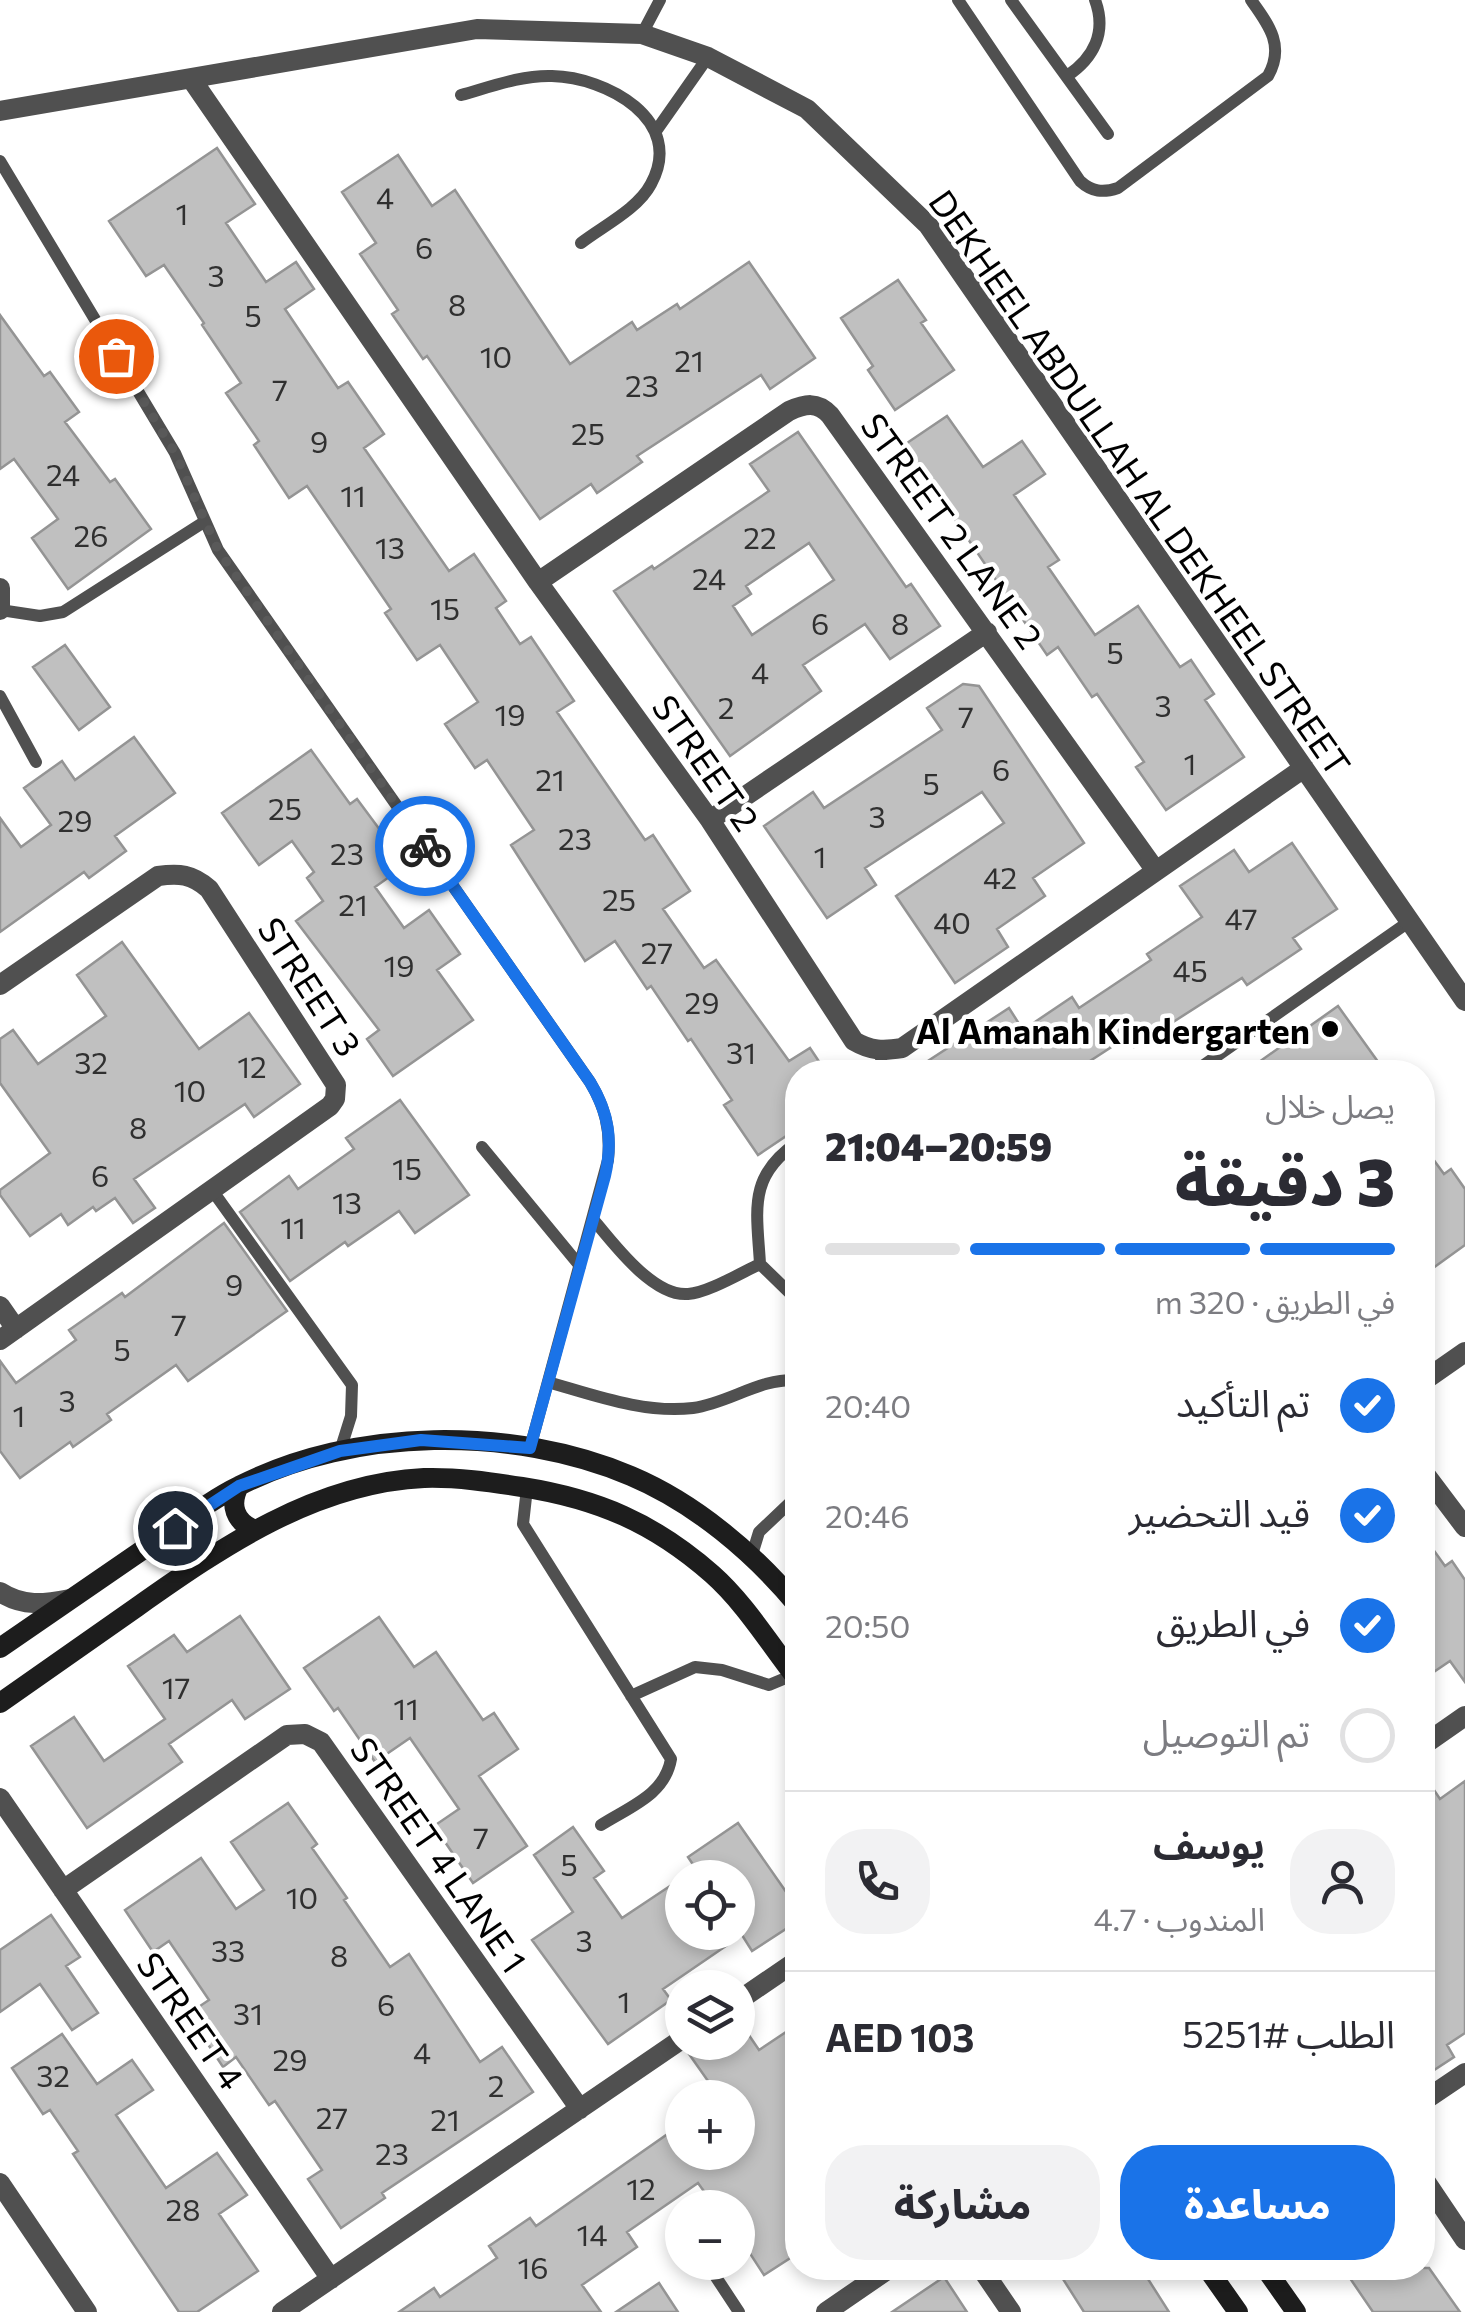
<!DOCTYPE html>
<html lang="ar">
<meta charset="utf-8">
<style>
:root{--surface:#fff;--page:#f2f2f3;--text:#2b2b33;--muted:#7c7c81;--line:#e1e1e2;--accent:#1a73e8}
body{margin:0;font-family:Commissioner,"Noto Sans Arabic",sans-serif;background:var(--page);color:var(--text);direction:rtl;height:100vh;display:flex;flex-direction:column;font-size:38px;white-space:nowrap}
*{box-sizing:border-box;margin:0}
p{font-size:32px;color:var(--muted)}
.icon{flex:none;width:55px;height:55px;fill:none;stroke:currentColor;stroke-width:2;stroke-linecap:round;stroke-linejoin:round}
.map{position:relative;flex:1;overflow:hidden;direction:ltr}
.details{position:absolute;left:785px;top:1060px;width:650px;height:1220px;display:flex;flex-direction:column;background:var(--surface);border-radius:40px;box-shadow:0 5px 15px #0003;direction:rtl}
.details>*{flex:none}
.tools{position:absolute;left:665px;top:1860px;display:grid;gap:20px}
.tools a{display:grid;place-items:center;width:90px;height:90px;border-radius:50%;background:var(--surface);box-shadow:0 5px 15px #0003;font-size:50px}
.pin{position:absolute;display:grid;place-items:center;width:85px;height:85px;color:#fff;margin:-42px;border:5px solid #fff;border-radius:50%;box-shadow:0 2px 10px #0007}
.courier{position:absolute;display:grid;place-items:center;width:100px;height:100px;margin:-50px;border:8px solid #1a73e8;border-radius:50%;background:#fff;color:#222;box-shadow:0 2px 12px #0007}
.overview em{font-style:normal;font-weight:800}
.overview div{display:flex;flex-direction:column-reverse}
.overview{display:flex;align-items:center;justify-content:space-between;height:170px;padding:0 40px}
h1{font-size:65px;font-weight:800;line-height:75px}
.bar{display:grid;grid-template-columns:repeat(4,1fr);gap:15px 10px;align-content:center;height:120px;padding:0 40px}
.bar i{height:12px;border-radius:8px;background:var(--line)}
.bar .on{background:var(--accent)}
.bar p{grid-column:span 4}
.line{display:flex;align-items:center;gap:25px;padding:0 40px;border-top:2px solid var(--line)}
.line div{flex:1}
.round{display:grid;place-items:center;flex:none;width:105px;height:105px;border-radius:40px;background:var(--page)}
ol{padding:0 40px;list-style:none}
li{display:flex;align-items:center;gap:30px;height:110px}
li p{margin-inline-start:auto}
li .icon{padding:10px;border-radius:50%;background:var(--accent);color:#fff;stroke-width:4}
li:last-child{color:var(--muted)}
li i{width:55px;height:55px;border:5px solid var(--line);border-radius:50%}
.action{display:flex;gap:20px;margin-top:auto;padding:20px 40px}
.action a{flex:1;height:115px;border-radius:40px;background:var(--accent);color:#fff;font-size:40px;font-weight:800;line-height:115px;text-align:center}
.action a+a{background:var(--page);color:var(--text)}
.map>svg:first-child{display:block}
</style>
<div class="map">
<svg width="1465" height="2312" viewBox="0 0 1465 2312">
<rect width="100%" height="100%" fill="#fff"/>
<path fill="#c0c0c0" stroke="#949494" stroke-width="2.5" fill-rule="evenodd" d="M217 148 255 204 226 223 266 282 296 262 314 289 285 309 338 388 348 382 384 434 364 448 449 571 474 554 506 601 496 608 520 644 531 637 574 701 557 712 645 840 653 835 690 891 663 909 704 968 716 960 789 1061 810 1048 826 1072H798V1128L758 1155 724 1105 732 1100 691 1039 688 1041 651 986 647 989 615 941 585 961 511 845 534 830 487 760 475 768 445 724 478 702 440 645 417 660 385 613 391 609 307 486 289 498 254 445 259 441 226 393 241 383 202 325 204 323 164 265 146 276 109 221Z
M398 155 432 206 455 190 570 364 632 322 637 330 677 304 680 309 749 262 815 358 770 389 761 375 637 456 642 462 597 493 591 484 540 519 427 356 423 359 392 314 398 310 360 254 376 243 342 192Z
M898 280 926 320 921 323 954 370 895 410 868 370 873 366 841 318Z
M0 315 44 376 50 372 79 412 65 422 110 482 115 479 151 529 68 589 32 538 58 519 14 459 0 469Z
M947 416 983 467 1022 441 1045 474 1014 495 1059 560 1048 567 1095 635 1138 606 1180 667 1191 660 1214 694 1205 700 1244 757 1166 810 1136 767 1144 762 1097 694 1092 697 1058 647 1047 655 904 445Z
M798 432 906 587 911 584 940 626 890 659 865 624 803 665 821 691 730 756 614 591 652 566 654 569 769 491 750 464ZM809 543 834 580 752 635 733 606 751 594 746 586Z
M65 645 110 707 79 730 33 667Z
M963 684 979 686 1084 843 1033 878 1045 896 997 929 1008 947 955 983 896 896 1004 823 982 792 865 868 876 885 827 918 764 826 813 792 824 808 942 730 927 708Z
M134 737 175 793 115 836 126 851 89 878 84 872 0 932V818L21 847 51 825 24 788 62 761 75 780Z
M311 750 350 804 357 799 406 865 375 887 404 928 429 910 460 954 437 970 473 1020 393 1076 367 1039 379 1030 296 921 323 901 307 878 314 872 292 841 259 865 222 813Z
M1292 843 1337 909 1293 938 1301 949 1247 985 1242 978 1134 1047 1127 1037 1073 1072H911L1009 1008 1023 1030 1072 997 1079 1008 1151 960 1147 954 1202 917 1180 886 1234 850 1249 872Z
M122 942 199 1049 249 1013 300 1084 254 1117 245 1104 134 1179 155 1208 133 1223 115 1198 96 1211 93 1207 68 1225 61 1214 30 1236 0 1195V1190L50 1153 0 1083V1039L13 1030 38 1064 106 1016 77 975Z
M1338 1006 1381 1066 1371 1072H1245Z
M400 1100 469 1195 415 1233 399 1211 348 1246 345 1242 290 1281 240 1212 289 1176 298 1189 354 1149 346 1138Z
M1422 1144 1444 1174 1451 1169 1465 1189V1245L1422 1276Z
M224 1223 287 1311 188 1381 176 1365 107 1414 111 1420 73 1447 70 1442 20 1478 0 1451V1361L16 1383 76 1340 69 1330 122 1293 125 1297Z
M1422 1534 1445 1566 1452 1561 1465 1580V1682L1450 1661 1422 1680Z
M240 1616 290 1689 245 1719 232 1700 169 1744 182 1762 87 1828 31 1746 74 1717 104 1761 165 1719 128 1666 174 1635 187 1652Z
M379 1617 414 1667 436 1652 483 1720 494 1713 518 1749 479 1776 527 1846 473 1883 434 1826 459 1809 410 1738 375 1762 338 1708 334 1711 304 1668Z
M1465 1781V2033L1447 2045 1454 2057 1422 2078V1799L1434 1790 1440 1799Z
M288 1803 317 1844 312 1848 347 1898 344 1900 390 1967 409 1954 480 2062 502 2047 533 2092 382 2193 385 2198 341 2228 308 2179 322 2170 275 2101 269 2105 236 2057 223 2067 188 2014 209 2000 169 1941 153 1952 125 1910 201 1858 236 1909 264 1890 231 1842Z
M738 1823 798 1909V1921L752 1951 742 1935 663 1989 671 2000 608 2044 532 1940 573 1912 534 1855 573 1827 604 1871 594 1878 622 1918 682 1878V1932H740L738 1878H702L688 1857Z
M51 1915 80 1957 66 1966 98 2013 72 2030 40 1984 0 2012V1950Z
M738 2019 759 2050 798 2024V2253L764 2275 738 2235V2208H716L698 2183 627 2232 637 2247 582 2285 601 2312H399L434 2288 440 2297 497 2258 489 2246 530 2218 536 2226 682 2124V2152H738V2098H720L689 2054 706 2042H738Z
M62 2034 97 2084 132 2060 153 2090 116 2115 166 2188 217 2153 247 2195 219 2214 258 2271 197 2312H179L73 2154 78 2151 50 2110 43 2114 12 2068Z
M1056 2268H1141L1169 2312H1084Z
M1343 2268H1429L1460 2312H1373Z
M944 2277 967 2312H892Z
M659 2283 678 2312H616Z"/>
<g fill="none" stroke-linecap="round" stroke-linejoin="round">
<path stroke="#505050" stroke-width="12" d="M958 0 1080 181C1092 192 1103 193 1118 188L1268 76C1285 46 1269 25 1251 0
M1011 0 1108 134
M642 34 660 0
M1067 76C1094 58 1107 32 1095 0
M461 95C490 87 521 75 552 76 606 77 686 120 651 184 638 209 603 226 581 243
M656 131 708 57
M0 161 175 453 218 550 590 1082C605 1107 611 1130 608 1160L530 1448
M0 610 40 616 63 612 204 522
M0 696 36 762
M880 1072 882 1051
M1194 1072 1410 921
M798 1142C747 1176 757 1211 760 1264L798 1301
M482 1147 580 1266
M212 1190 352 1385 351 1416 340 1451
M593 1219C613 1243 653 1297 688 1294 707 1293 741 1273 760 1264
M548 1382C594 1395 645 1414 693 1408 730 1403 759 1378 798 1380
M527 1488 523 1524 671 1759C665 1795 629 1807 601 1825
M751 1558 759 1532 798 1495
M631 1696 695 1667 722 1670 769 1685 793 1675
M706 2262 739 2312"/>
<path stroke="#505050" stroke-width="20" d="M192 80 538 582 710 820 854 1041C871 1051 883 1051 902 1048L1304 768
M0 111 477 29 642 34 708 57 807 109 928 225 1465 1001
M538 582 789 411C805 404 817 401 830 415L1156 871
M0 588V610
M710 820 987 632
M0 985 158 876C179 873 192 874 209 889L336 1085 335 1099 330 1106 0 1340
M0 1306 16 1329
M1422 1382 1465 1352
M1422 1470 1465 1527
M0 1592C23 1607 44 1604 70 1599
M1422 1746 1465 1716
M0 1798 331 2279
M63 1890 287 1735 305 1734 321 1742 580 2109
M738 2001 798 1960
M1422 2102 1465 2073
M1422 2176 1465 2240
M0 2183 87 2312
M981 2268 1011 2312
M282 2312 682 2039
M826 2312 890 2268"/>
<path stroke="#1d1d1d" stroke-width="20" d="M239 1486C229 1505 235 1522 255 1530
M175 1528C196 1524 211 1538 205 1559
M0 1648C52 1612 104 1576 157 1540 183 1522 210 1500 239 1486 354 1427 513 1426 631 1476 695 1503 754 1553 798 1606
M0 1703C46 1671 91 1639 137 1607 222 1547 315 1483 424 1478 456 1477 490 1482 522 1487 598 1499 654 1523 712 1574 745 1603 771 1646 798 1680
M1207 2268 1238 2312
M1265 2268 1296 2312"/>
</g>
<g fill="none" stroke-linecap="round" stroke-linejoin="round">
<path stroke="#595959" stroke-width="10" stroke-dasharray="0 18" d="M116 356 175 453 218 550 425 846"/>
<path stroke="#1a73e8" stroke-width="12" d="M175 1528 239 1486 340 1451 421 1440 530 1448 605 1176C613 1141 609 1113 590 1082L425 846"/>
</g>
<circle fill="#000" stroke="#fff" stroke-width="4" cx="1330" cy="1029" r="10"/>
<g text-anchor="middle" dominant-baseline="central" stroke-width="9" stroke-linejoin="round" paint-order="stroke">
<g font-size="30" fill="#303030">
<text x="385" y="196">4</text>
<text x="182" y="212">1</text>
<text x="424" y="246">6</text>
<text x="216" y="274">3</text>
<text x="457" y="303">8</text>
<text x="253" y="314">5</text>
<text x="496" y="355">10</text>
<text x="689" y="359">21</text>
<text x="642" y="384">23</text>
<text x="280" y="388">7</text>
<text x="588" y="432">25</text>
<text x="319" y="440">9</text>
<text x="63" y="473">24</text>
<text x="353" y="494">11</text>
<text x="91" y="534">26</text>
<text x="760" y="536">22</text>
<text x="390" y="546">13</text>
<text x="709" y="577">24</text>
<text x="445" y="607">15</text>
<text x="820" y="622">6</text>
<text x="900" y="622">8</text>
<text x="1115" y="651">5</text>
<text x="760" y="671">4</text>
<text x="1163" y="704">3</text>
<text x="726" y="706">2</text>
<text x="510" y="713">19</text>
<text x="966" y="715">7</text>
<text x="1190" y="762">1</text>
<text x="1001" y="768">6</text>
<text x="550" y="778">21</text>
<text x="931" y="782">5</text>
<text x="285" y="807">25</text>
<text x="877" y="815">3</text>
<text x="75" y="819">29</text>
<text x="575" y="837">23</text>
<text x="347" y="852">23</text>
<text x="820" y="855">1</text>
<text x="1000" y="876">42</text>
<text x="619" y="898">25</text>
<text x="353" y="903">21</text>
<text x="1241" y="917">47</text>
<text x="952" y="921">40</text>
<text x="657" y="951">27</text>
<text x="399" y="964">19</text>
<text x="1190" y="969">45</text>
<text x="702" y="1001">29</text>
<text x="741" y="1051">31</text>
<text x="91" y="1061">32</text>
<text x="252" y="1065">12</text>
<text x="190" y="1089">10</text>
<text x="138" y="1126">8</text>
<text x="407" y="1167">15</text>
<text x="100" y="1174">6</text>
<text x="347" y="1201">13</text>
<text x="293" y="1226">11</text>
<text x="234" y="1283">9</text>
<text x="179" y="1323">7</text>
<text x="122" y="1348">5</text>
<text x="67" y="1399">3</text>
<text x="19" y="1414">1</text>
<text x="176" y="1686">17</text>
<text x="406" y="1707">11</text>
<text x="481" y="1836">7</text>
<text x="569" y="1863">5</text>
<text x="302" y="1896">10</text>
<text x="584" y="1939">3</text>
<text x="228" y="1949">33</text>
<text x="339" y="1954">8</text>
<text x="624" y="2000">1</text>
<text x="386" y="2003">6</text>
<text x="248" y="2012">31</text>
<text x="422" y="2051">4</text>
<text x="290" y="2058">29</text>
<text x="53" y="2074">32</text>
<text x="496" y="2084">2</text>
<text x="332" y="2116">27</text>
<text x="445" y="2118">21</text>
<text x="392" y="2152">23</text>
<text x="641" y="2187">12</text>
<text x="183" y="2208">28</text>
<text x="592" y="2233">14</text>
<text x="533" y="2266">16</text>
</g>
<g font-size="35" fill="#000" stroke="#fff">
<text transform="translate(1141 482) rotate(55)">DEKHEEL ABDULLAH AL DEKHEEL STREET</text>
<text transform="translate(953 530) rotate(54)">STREET 2 LANE 2</text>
<text transform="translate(707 762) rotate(55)">STREET 2</text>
<text transform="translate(311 986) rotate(57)">STREET 3</text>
<text transform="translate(440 1854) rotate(55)">STREET 4 LANE 1</text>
<text transform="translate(192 2020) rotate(55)">STREET 4</text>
</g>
<g font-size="35" font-weight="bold" fill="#000" stroke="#fff" text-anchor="end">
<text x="1310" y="1029">Al Amanah Kindergarten</text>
</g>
</g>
</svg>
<div class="tools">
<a><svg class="icon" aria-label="locate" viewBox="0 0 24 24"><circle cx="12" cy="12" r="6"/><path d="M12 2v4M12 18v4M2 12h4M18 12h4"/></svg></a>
<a><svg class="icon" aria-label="layers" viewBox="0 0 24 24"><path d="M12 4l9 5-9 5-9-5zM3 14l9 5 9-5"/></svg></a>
<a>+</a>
<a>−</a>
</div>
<div class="pin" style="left:116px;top:356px;background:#ea580c"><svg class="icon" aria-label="bag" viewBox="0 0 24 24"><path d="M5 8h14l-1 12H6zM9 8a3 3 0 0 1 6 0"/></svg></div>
<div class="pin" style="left:175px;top:1528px;background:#1f2937"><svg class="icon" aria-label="home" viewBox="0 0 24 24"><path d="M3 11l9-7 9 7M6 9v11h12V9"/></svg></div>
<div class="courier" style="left:425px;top:846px"><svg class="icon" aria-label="bike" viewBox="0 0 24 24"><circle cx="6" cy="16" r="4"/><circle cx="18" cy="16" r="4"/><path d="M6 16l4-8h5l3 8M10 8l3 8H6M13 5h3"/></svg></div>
<section class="details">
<div class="overview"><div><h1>3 دقيقة</h1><p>يصل خلال</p></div><em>20:59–21:04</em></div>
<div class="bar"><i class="on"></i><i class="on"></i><i class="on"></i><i></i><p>في الطريق · 320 m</p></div>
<ol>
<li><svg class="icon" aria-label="check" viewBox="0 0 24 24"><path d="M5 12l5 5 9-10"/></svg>تم التأكيد<p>20:40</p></li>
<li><svg class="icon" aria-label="check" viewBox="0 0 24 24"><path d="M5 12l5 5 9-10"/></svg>قيد التحضير<p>20:46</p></li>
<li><svg class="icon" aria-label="check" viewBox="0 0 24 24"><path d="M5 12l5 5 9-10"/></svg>في الطريق<p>20:50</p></li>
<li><i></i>تم التوصيل</li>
</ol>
<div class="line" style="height:180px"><a class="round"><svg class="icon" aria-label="person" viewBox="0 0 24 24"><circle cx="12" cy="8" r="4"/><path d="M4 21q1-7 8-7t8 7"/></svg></a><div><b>يوسف</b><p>المندوب · 4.7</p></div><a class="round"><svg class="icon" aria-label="phone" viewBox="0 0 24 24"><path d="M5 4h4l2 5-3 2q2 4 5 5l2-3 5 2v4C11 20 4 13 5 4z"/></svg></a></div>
<div class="line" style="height:130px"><div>الطلب #5251</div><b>AED 103</b></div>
<div class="action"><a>مساعدة</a><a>مشاركة</a></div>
</section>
</div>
